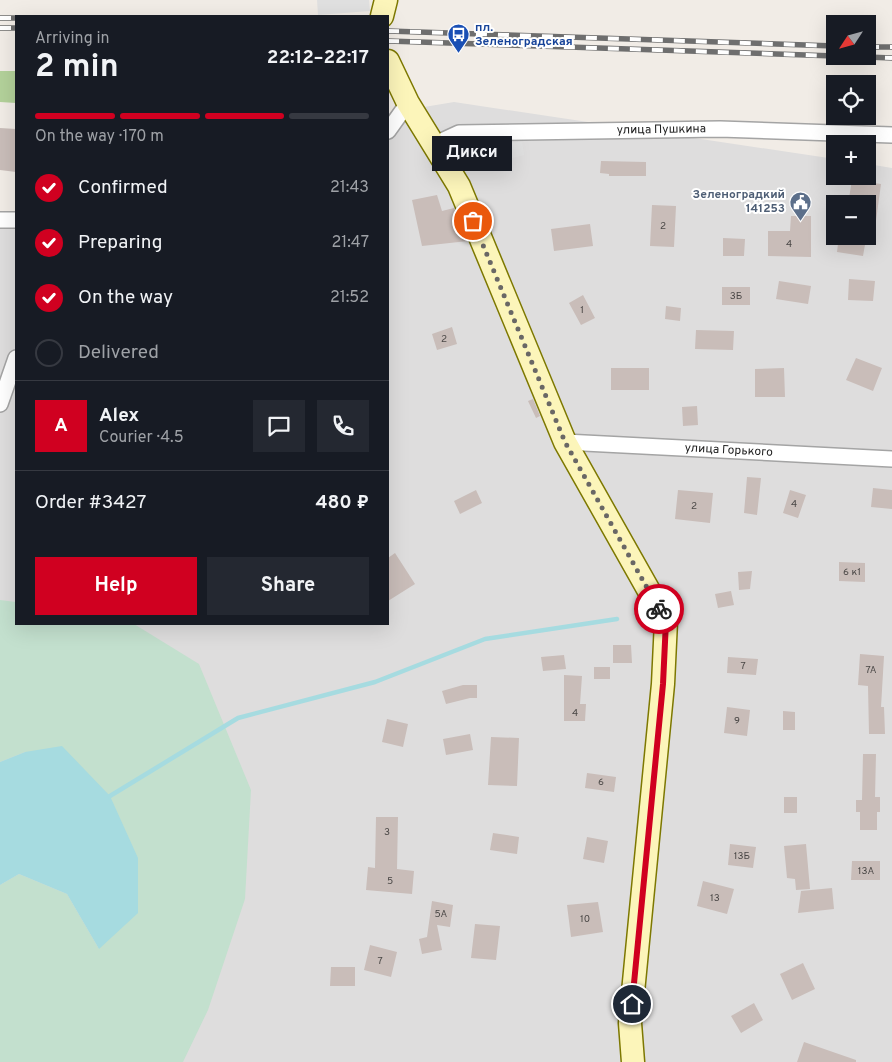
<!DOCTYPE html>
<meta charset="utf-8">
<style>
:root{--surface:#171b24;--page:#242831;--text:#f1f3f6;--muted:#9ea1a6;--line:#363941;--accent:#d00020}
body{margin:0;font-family:Overpass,sans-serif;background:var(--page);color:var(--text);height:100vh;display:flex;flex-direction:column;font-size:19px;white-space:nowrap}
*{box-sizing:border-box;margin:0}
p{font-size:16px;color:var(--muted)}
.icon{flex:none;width:28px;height:28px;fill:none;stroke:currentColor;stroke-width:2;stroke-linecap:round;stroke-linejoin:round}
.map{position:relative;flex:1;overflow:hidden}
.drawer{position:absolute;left:15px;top:15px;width:374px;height:610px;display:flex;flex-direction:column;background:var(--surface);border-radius:0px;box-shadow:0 5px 20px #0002}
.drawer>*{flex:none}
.needle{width:32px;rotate:234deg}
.controls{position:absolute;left:826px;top:15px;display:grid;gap:10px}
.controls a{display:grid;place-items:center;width:50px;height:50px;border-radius:0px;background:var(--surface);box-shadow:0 5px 20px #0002;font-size:25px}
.pin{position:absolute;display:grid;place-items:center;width:42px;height:42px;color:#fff;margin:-21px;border:2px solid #fff;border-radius:50%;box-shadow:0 1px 5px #0007}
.courier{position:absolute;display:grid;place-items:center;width:50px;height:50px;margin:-25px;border:4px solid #d00020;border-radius:50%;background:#fff;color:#222;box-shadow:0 1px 6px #0007}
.bubble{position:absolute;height:35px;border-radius:0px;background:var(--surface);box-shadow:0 5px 20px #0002;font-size:16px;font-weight:700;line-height:35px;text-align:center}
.summary em{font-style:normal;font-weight:700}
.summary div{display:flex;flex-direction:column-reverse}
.summary{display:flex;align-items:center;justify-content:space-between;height:85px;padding:0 20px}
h1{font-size:32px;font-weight:700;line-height:38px}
.bar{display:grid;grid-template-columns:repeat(4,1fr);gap:8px 5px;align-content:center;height:60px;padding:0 20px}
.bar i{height:6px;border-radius:4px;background:var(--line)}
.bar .on{background:var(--accent)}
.bar p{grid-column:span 4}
.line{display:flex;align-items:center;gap:12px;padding:0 20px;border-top:1px solid var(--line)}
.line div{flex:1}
.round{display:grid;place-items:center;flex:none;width:52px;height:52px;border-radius:0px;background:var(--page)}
ol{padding:0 20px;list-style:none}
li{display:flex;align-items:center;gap:15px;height:55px}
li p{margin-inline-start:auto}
li .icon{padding:5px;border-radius:50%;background:var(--accent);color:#fff;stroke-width:4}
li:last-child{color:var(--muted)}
li i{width:28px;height:28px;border:2px solid var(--line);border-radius:50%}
.primary-button{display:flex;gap:10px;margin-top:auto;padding:10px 20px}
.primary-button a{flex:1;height:58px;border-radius:0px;background:var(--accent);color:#fff;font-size:20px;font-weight:700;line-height:58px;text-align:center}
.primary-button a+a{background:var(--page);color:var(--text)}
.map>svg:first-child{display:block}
</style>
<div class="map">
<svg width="892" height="1062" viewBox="0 0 892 1062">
<rect width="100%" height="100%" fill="#f1ece6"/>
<path fill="#dedddd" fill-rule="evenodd" d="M454 102 835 159V176H868V164L892 168V1062H0V225L16 228V624H388V113ZM835 204H868V236H835Z"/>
<path fill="#b3d19a" d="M0 71H16V103L0 102Z"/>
<path fill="#c3e0ce" d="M0 600 16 602V624H134L199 664 251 790 245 899 208 1010 183 1062H0V885L19 874 67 894 99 949 25 752 0 762Z"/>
<path fill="#e0e0e0" d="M317 0H369L370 11 318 15Z
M522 141 524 155 479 166 476 152Z"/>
<path fill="#a6dbe0" d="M62 746 110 796 138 858V913L99 949 67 894 19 874 0 885V762L25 752Z"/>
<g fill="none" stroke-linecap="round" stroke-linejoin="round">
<path stroke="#a6dbe0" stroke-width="4.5" d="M110 796 238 718 375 682 485 639 617 619"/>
</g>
<path fill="#c9bdb9" d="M0 128 16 129V172L0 170Z
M601 161 646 162V176H609V174L600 173Z
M852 180 881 184 875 228 868 227V204H848Z
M437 195 442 211 454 208 468 241 422 246 412 200Z
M652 205 676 206 674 247 650 246Z
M791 216H811V257L768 256V231H790Z
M590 224 593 246 554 251 551 229Z
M839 236 866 239 863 256 837 252Z
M723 238 745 239 744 256H723Z
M849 279 875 281 873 301 848 300Z
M779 281 811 286 808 304 776 299Z
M722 287H750V305H722Z
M583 295 595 318 581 325 569 303Z
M666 306 681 308 680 321 665 319Z
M452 327 457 344 437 350 432 334Z
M696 330 734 331 733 350 695 349Z
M856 358 882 368 873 391 846 380Z
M611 368H649V390H611Z
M784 368 785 397H755V369Z
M533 399 540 416 536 418 528 401Z
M697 406 698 425 683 426 682 407Z
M747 477 761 478 757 515 744 513Z
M873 488 892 490V509L871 507Z
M476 490 482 503 460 514 454 501Z
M678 490 713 493 710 523 675 519Z
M790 490 806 495 798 518 783 513Z
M395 553 415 584 388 601V558Z
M839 562 865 563V582L839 581Z
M752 571 750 589 739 590 738 572Z
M731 591 734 605 718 608 715 594Z
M613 645H631L632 663H613Z
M860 654 884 656 881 707H884L885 734H869L868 686 858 685Z
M564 655 566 669 543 671 541 657Z
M728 657 758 659 756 675 727 673Z
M594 667H610V679H594Z
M564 675 582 676 580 704H586L585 721H564Z
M463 685H477V698H470L446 704 442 691Z
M727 707 750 710 747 736 724 733Z
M783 711 795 712V730H783Z
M387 719 408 724 403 747 382 742Z
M470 734 473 750 446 755 443 739Z
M491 737 519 738 517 786 488 785Z
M863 754H876L875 797H880V812H877V830H860V812H856V800H862Z
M587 773 616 777 614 792 585 788Z
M784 797H797V813H784Z
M376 817H398L397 869 414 871 412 894 366 890 368 867 375 868Z
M493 833 519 837 517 854 490 850Z
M587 837 608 841 604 863 583 859Z
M730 844 756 847 753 868 728 865Z
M806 844 810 889 796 890 795 879 787 878 784 846Z
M852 861H880V880H851Z
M703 881 734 889 727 914 697 906Z
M832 888 834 909 798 913 801 891Z
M432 901 453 905 450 927 437 925 442 950 422 954 419 939 427 937Z
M598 902 603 932 571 937 567 905Z
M475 924 500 926 496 960 471 958Z
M370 945 397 952 391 977 364 970Z
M803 963 815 989 792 1000 780 974Z
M331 967H355V986H330Z
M754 1003 763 1020 741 1033 731 1016Z
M804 1042 856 1060V1062H797Z"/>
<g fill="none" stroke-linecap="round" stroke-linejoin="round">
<defs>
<g id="street">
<path d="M388 131 408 103"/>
<path id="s1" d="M433 145 459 133 720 129 892 135"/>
<path d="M0 220H16"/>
<path d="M0 404 16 358"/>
<path id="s2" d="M565 442 892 459"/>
</g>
<path id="secondary" d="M382 16 386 0
M388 61 408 103 459 186 565 442 666 621 663 684 630 1023 633 1062"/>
</defs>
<use href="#street" stroke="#a4a4a4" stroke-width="18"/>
<use href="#secondary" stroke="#7d7801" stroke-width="25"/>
<use href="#street" stroke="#fff" stroke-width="15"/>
<use href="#secondary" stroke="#fcf5ba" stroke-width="22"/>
<defs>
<path id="rail" d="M0 18H16
M0 28H16
M388 31 835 46
M388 41 835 56
M868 47H892
M841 56 892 58"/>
</defs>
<use href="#rail" stroke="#6e6e6e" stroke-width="5.5"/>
<use href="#rail" stroke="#fff" stroke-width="4" stroke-dasharray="11" stroke-linecap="butt"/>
</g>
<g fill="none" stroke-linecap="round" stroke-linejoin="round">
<path stroke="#696765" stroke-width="5" stroke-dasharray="0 9" d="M473 221 565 442 659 609"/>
<path stroke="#d00020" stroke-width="6" d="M632 1004 663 684 666 621 659 609"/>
</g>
<defs>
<symbol id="bus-pin" viewBox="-11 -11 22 30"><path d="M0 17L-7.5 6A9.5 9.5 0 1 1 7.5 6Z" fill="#1a4fb4" stroke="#fff"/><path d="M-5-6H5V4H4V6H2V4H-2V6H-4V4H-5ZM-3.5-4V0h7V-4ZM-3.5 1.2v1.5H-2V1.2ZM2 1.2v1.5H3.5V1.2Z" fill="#fff"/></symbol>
<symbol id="civic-pin" viewBox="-11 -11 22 30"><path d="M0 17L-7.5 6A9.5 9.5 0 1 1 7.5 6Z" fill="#5c6f8a" stroke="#fff"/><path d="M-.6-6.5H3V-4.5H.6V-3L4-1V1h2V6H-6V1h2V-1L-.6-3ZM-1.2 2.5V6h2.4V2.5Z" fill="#fff"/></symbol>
</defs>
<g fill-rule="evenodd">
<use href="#bus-pin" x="446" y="22" width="25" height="34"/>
<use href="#civic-pin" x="788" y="190" width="25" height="34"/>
</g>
<g text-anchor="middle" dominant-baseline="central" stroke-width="4" stroke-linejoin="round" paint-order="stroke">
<g font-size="10" fill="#4a4746">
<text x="663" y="226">2</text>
<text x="789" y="244">4</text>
<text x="736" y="296">3Б</text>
<text x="582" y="310">1</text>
<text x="444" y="339">2</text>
<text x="794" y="504">4</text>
<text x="694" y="506">2</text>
<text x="852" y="572">6 к1</text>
<text x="743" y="666">7</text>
<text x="871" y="670">7А</text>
<text x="575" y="713">4</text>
<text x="737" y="721">9</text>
<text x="601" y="782">6</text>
<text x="387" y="832">3</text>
<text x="742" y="856">13Б</text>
<text x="866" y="871">13А</text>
<text x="390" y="881">5</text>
<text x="715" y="898">13</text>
<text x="441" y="914">5А</text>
<text x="585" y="919">10</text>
<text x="380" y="961">7</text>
</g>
<g font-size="12" font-weight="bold" fill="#164399" stroke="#fff" text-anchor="start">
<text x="475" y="28">пл.<tspan x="475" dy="14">Зеленоградская</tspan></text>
</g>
<g font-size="12" fill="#202020" stroke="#fff">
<text stroke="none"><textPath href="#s1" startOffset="231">улица Пушкина</textPath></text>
<text stroke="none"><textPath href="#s2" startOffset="164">улица Горького</textPath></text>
</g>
<g font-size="12" font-weight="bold" fill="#4e5e75" stroke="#fff" text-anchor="end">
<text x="785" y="195">Зеленоградкий<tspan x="785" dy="14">141253</tspan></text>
</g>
</g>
</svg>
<div class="controls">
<a><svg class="needle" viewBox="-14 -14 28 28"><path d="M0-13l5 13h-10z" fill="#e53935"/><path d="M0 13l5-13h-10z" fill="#9ea1a6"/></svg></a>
<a><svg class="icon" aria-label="locate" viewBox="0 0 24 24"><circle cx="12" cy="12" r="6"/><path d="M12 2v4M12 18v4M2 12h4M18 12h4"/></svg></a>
<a>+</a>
<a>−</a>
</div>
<div class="pin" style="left:473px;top:221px;background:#ea580c"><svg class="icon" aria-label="bag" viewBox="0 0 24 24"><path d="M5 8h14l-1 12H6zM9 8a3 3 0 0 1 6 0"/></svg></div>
<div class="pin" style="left:632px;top:1004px;background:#1f2937"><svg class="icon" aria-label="home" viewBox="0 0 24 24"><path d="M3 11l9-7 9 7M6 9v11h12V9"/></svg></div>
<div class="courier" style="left:659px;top:609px"><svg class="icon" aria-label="bike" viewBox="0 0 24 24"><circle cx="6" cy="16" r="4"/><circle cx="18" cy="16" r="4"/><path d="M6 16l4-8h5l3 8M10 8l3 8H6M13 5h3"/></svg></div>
<div class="bubble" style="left:432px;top:136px;width:80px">Дикси</div>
<section class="drawer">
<div class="summary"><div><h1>2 min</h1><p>Arriving in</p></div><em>22:12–22:17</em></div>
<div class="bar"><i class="on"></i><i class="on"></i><i class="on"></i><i></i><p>On the way · 170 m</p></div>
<ol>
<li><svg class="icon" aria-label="check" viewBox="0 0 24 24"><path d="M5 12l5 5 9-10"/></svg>Confirmed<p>21:43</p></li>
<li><svg class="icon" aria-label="check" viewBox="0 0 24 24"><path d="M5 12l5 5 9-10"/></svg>Preparing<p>21:47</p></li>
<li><svg class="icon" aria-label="check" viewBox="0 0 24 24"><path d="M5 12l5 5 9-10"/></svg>On the way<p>21:52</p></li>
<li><i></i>Delivered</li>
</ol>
<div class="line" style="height:90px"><b class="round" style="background:var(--accent);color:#fff">A</b><div><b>Alex</b><p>Courier · 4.5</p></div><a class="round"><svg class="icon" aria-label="chat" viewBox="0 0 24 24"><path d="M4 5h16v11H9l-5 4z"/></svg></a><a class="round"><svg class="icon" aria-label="phone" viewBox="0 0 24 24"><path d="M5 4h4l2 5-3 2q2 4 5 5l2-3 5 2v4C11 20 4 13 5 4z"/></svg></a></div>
<div class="line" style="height:65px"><div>Order #3427</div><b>480 ₽</b></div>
<div class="primary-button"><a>Help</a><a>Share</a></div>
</section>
</div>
